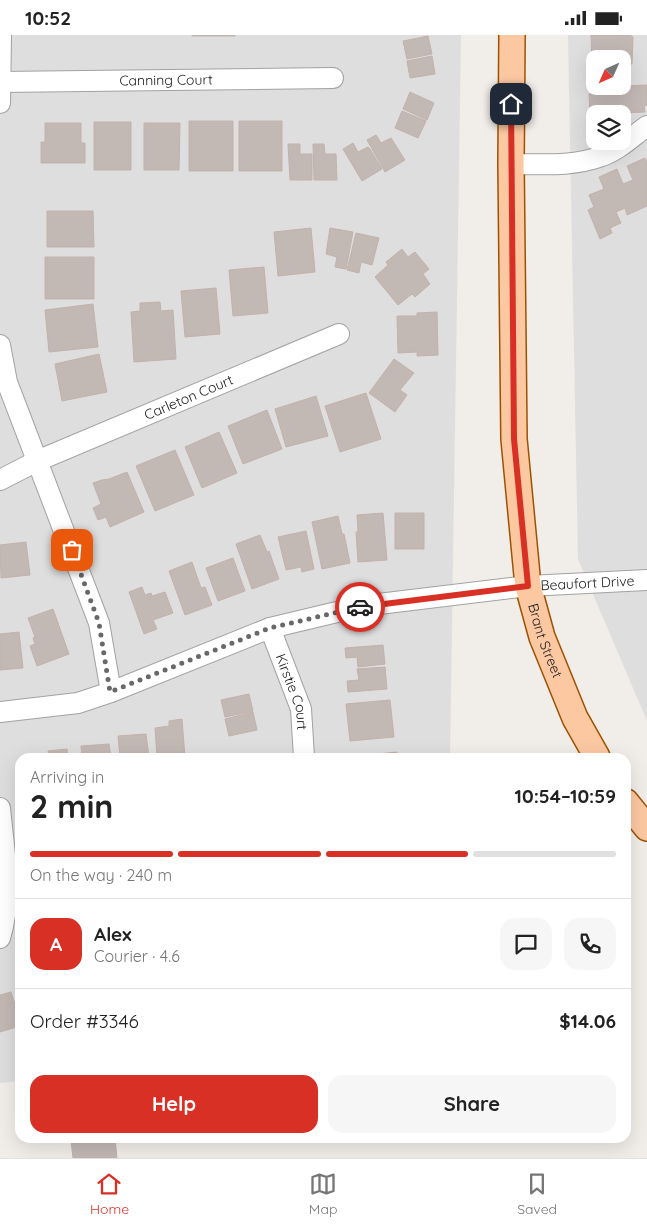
<!DOCTYPE html>
<meta charset="utf-8">
<style>
:root{--surface:#fff;--page:#f6f6f6;--text:#222;--muted:#767676;--line:#e0e0e0;--accent:#d93025}
body{margin:0;font-family:Quicksand,sans-serif;background:var(--page);color:var(--text);height:100vh;display:flex;flex-direction:column;font-size:19px;white-space:nowrap}
*{box-sizing:border-box;margin:0}
p{font-size:16px;color:var(--muted)}
.icon{flex:none;width:28px;height:28px;fill:none;stroke:currentColor;stroke-width:2;stroke-linecap:round;stroke-linejoin:round}
.map{position:relative;flex:1;overflow:hidden}
.side{position:absolute;left:15px;top:718px;width:616px;height:390px;display:flex;flex-direction:column;background:var(--surface);border-radius:15px;box-shadow:0 5px 20px #0002}
.side>*{flex:none}
.needle{width:32px;rotate:225deg}
.fabs{position:absolute;left:586px;top:15px;display:grid;gap:10px}
.fabs a{display:grid;place-items:center;width:45px;height:45px;border-radius:10px;background:var(--surface);box-shadow:0 5px 20px #0002;font-size:25px}
.pin{position:absolute;display:grid;place-items:center;width:42px;height:42px;color:#fff;margin:-21px;border-radius:10px;box-shadow:0 2px 8px #0006}
.courier{position:absolute;display:grid;place-items:center;width:50px;height:50px;margin:-25px;border:4px solid #d93025;border-radius:50%;background:#fff;color:#222;box-shadow:0 1px 6px #0007}
.overview em{font-style:normal;font-weight:800}
.overview div{display:flex;flex-direction:column-reverse}
.overview{display:flex;align-items:center;justify-content:space-between;height:85px;padding:0 15px}
h1{font-size:32px;font-weight:800;line-height:38px}
.bar{display:grid;grid-template-columns:repeat(4,1fr);gap:8px 5px;align-content:center;height:60px;padding:0 15px}
.bar i{height:6px;border-radius:4px;background:var(--line)}
.bar .active{background:var(--accent)}
.bar p{grid-column:span 4}
.line{display:flex;align-items:center;gap:12px;padding:0 15px;border-top:1px solid var(--line)}
.line div{flex:1}
.round{display:grid;place-items:center;flex:none;width:52px;height:52px;border-radius:15px;background:var(--page)}
.button{display:flex;gap:10px;margin-top:auto;padding:10px 15px}
.button a{flex:1;height:58px;border-radius:15px;background:var(--accent);color:#fff;font-size:20px;font-weight:800;line-height:58px;text-align:center}
.button a+a{background:var(--page);color:var(--text)}
.status{display:flex;justify-content:space-between;align-items:center;height:35px;padding:0 25px;background:var(--surface);direction:ltr}
.status svg{height:14px;fill:currentColor}
.menu{display:flex;justify-content:space-around;align-items:center;height:70px;border-top:1px solid var(--line);background:var(--surface);font-size:14px;color:var(--muted)}
.menu a{display:grid;justify-items:center;gap:2px}
.menu .active{color:var(--accent)}
.map>svg:first-child{display:block}
</style>
<div class="status"><b>10:52</b><svg viewBox="0 0 49 12"><path d="M0 12V9h3v3zM5 12V6h3v6zM10 12V3h3v9zM15 12V0h3v12zM26 1h20v11H26zM47 4h2v5h-2z"/></svg></div>
<div class="map">
<svg width="647" height="1123" viewBox="0 0 647 1123">
<rect width="100%" height="100%" fill="#f1ede8"/>
<path fill="#dfdede" fill-rule="evenodd" d="M0 0H461L450 722H20V1046L0 1048Z
M568 0H647V686L578 524ZM595 24H622V51H595ZM595 79H622V106H595Z"/>
<path fill="#c2b8b4" stroke="#c3b1aa" d="M192 0H235V1H192Z
M591 0H630L633 2 632 29H622V24H595V29H592Z
M428 1 432 19 407 24 403 6Z
M432 21 435 39 410 43 407 26Z
M647 50V70L644 71 645 77 595 79V98H591L589 59H600V52Z
M410 57 434 68 427 85 403 74Z
M402 76 426 86 418 103 395 93Z
M189 86H233V136H189Z
M239 86H282V136H239Z
M94 87H131V135H94Z
M45 88H81V108H85V128H41V107H45Z
M144 88H180L179 135H144Z
M376 100 381 108 391 103 405 125 385 137 367 105Z
M353 108 358 117 368 112 370 114 382 134 362 146 343 114Z
M288 109H300V119H312V145H290Z
M313 109H324L325 119H336L337 145H314Z
M645 123 647 127V171L627 180 625 173 616 177 621 188 610 193 612 198 600 204 588 175 594 172 589 160 604 154 599 142 617 134 623 149 633 145 627 131Z
M47 176H93L94 212H47Z
M311 193 315 237 278 241 274 197Z
M330 193 353 197 346 234 335 232 337 222 326 219Z
M356 198 379 203 372 230 361 227 359 238 347 235Z
M402 214 408 222 415 217 429 234 423 239 430 249 415 262 412 259 398 270 375 242 388 230 386 227Z
M45 222H94V264H45Z
M264 232 268 278 233 281 229 235Z
M216 253 220 299 185 302 181 256Z
M160 267 161 276 173 275 176 324 134 327 131 277 140 276V268Z
M93 269 98 312 49 317 45 275Z
M437 277 438 320 417 321V317L398 318 397 281H417V278Z
M99 319 107 357 62 366 55 329Z
M394 324 414 338 400 355 407 360 395 377 369 358Z
M366 358 381 404 340 417 325 371Z
M316 361 328 401 286 412 275 374Z
M267 375 282 414 243 429 228 391Z
M219 397 237 438 202 453 185 412Z
M175 415 194 460 155 476 136 431Z
M127 437 144 477 110 492 106 482 98 485 93 473 101 469 93 448 102 445 109 444Z
M383 478 387 525 358 527 356 497H358L357 480Z
M395 478H424V514H395Z
M338 481 342 499H344L350 528 322 534 312 487Z
M306 496 314 534 302 537 301 532 286 535 278 502Z
M260 500 267 517 269 516 279 544 252 554 236 509Z
M26 507 30 540 1 543 0 510Z
M233 523 245 556 218 566 206 533Z
M192 527 201 553 205 552 212 570 185 580 169 536Z
M142 552 145 560 151 558 152 561 165 557 173 578 153 585 157 594 144 599 129 557Z
M53 574 69 619 37 631 30 611 35 609 33 603 35 602 28 583Z
M19 597 23 633 0 635V599Z
M383 610 385 629 358 632 357 622 346 623 345 613Z
M385 632 387 654 348 657 347 646 359 645 357 634Z
M249 659 253 676 225 682 221 665Z
M390 665 394 702 350 706 346 669Z
M253 677 257 695 229 701 225 684Z
M182 684 185 722H157L155 693 169 691V686Z
M146 699 149 722H120L118 701Z
M109 709 111 722H82L81 711Z
M67 714 68 722H49L48 716Z
M397 717V722H348Z
M11 957 20 986V991L0 997V960Z
M97 1102H100L101 1105 115 1104 117 1123H73L71 1105Z"/>
<g fill="none" stroke-linecap="round" stroke-linejoin="round">
<defs>
<g id="minor">
<path id="s1" d="M0 47 333 43"/>
<path d="M0 68 1 0"/>
<path d="M511 129C541 129 573 132 602 121 619 115 633 101 647 91"/>
<path d="M0 310 7 347 99 588 111 657"/>
<path id="s2" d="M0 445 37 426 339 299"/>
<path id="s3" d="M270 593 301 674 304 722"/>
<path id="s4" d="M0 677 78 668 111 657 270 593 362 571 528 551 647 545"/>
<path d="M0 773C4 815 13 862 0 903"/>
</g>
<g id="major">
<path id="s5" d="M512 0 511 129 514 404 528 551 542 602 575 683 597 722"/>
<path d="M626 767 647 793"/>
</g>
</defs>
<use href="#minor" stroke="#a2a2a2" stroke-width="22"/>
<use href="#major" stroke="#9d5201" stroke-width="28"/>
<use href="#minor" stroke="#fff" stroke-width="20"/>
<use href="#major" stroke="#fcc8a2" stroke-width="25"/>
</g>
<g fill="none" stroke-linecap="round" stroke-linejoin="round">
<path stroke="#6a6867" stroke-width="5" stroke-dasharray="0 9" d="M72 515 99 588 110 657 270 593 360 572"/>
<path stroke="#d93025" stroke-width="6" d="M360 572 528 551 514 404 511 69"/>
</g>
<g text-anchor="middle" dominant-baseline="central" stroke-width="4" stroke-linejoin="round" paint-order="stroke">
<g font-size="14" fill="#212121" stroke="#fff">
<text stroke="none"><textPath href="#s1" startOffset="166">Canning Court</textPath></text>
<text stroke="none"><textPath href="#s2" startOffset="206">Carleton Court</textPath></text>
<text stroke="none"><textPath href="#s4" startOffset="606">Beaufort Drive</textPath></text>
<text stroke="none"><textPath href="#s5" startOffset="609">Brant Street</textPath></text>
<text stroke="none"><textPath href="#s3" startOffset="68">Kirstie Court</textPath></text>
</g>
</g>
</svg>
<div class="fabs">
<a><svg class="needle" viewBox="-14 -14 28 28"><path d="M0-13l5 13h-10z" fill="#e53935"/><path d="M0 13l5-13h-10z" fill="#767676"/></svg></a>
<a><svg class="icon" aria-label="layers" viewBox="0 0 24 24"><path d="M12 4l9 5-9 5-9-5zM3 14l9 5 9-5"/></svg></a>
</div>
<div class="pin" style="left:72px;top:515px;background:#ea580c"><svg class="icon" aria-label="bag" viewBox="0 0 24 24"><path d="M5 8h14l-1 12H6zM9 8a3 3 0 0 1 6 0"/></svg></div>
<div class="pin" style="left:511px;top:69px;background:#1f2937"><svg class="icon" aria-label="home" viewBox="0 0 24 24"><path d="M3 11l9-7 9 7M6 9v11h12V9"/></svg></div>
<div class="courier" style="left:360px;top:572px"><svg class="icon" aria-label="car" viewBox="0 0 24 24"><path d="M5 17H2v-5l4-1 3-4h7l3 4 3 1v5h-3M9 17h6M6 11h13"/><circle cx="7" cy="17" r="2"/><circle cx="17" cy="17" r="2"/></svg></div>
<section class="side">
<div class="overview"><div><h1>2 min</h1><p>Arriving in</p></div><em>10:54–10:59</em></div>
<div class="bar"><i class="active"></i><i class="active"></i><i class="active"></i><i></i><p>On the way · 240 m</p></div>
<div class="line" style="height:90px"><b class="round" style="background:var(--accent);color:#fff">A</b><div><b>Alex</b><p>Courier · 4.6</p></div><a class="round"><svg class="icon" aria-label="chat" viewBox="0 0 24 24"><path d="M4 5h16v11H9l-5 4z"/></svg></a><a class="round"><svg class="icon" aria-label="phone" viewBox="0 0 24 24"><path d="M5 4h4l2 5-3 2q2 4 5 5l2-3 5 2v4C11 20 4 13 5 4z"/></svg></a></div>
<div class="line" style="height:65px"><div>Order #3346</div><b>$14.06</b></div>
<div class="button"><a>Help</a><a>Share</a></div>
</section>
</div>
<nav class="menu">
<a class="active"><svg class="icon" aria-label="home" viewBox="0 0 24 24"><path d="M3 11l9-7 9 7M6 9v11h12V9"/></svg>Home</a>
<a><svg class="icon" aria-label="map" viewBox="0 0 24 24"><path d="M3 6l6-2 6 2 6-2v14l-6 2-6-2-6 2zM9 4v14M15 6v14"/></svg>Map</a>
<a><svg class="icon" aria-label="saved" viewBox="0 0 24 24"><path d="M7 4h10v16l-5-4-5 4z"/></svg>Saved</a>
</nav>
